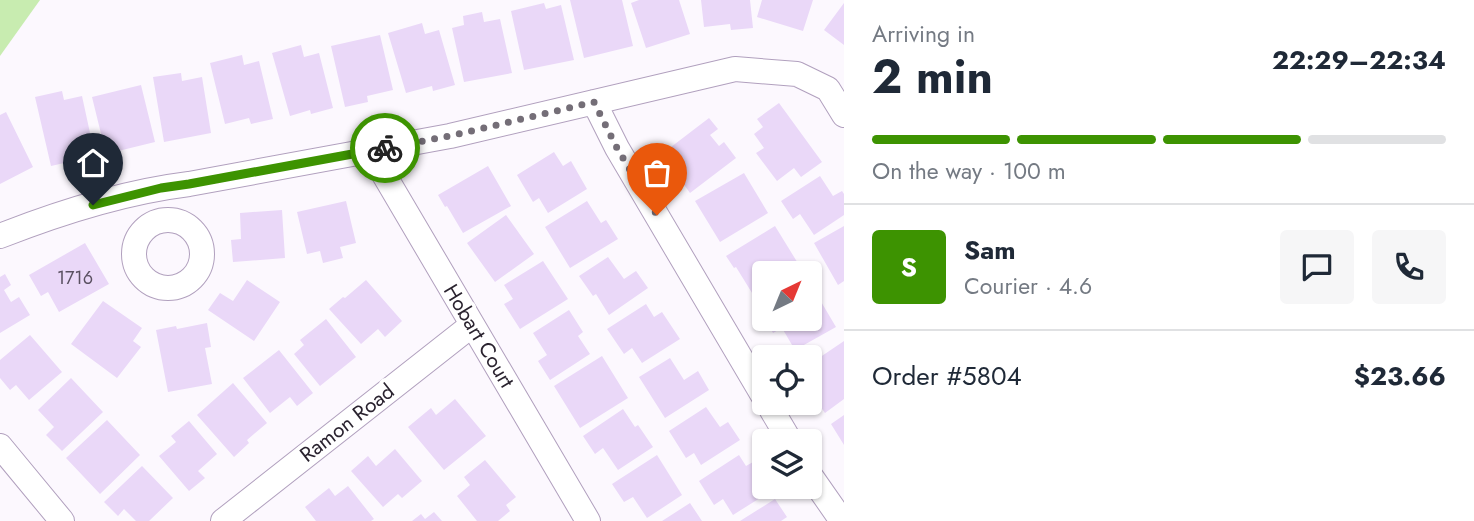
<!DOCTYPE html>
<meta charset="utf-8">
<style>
:root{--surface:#fff;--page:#f6f6f7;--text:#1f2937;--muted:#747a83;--line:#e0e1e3;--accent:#3d9301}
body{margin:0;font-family:Jost,sans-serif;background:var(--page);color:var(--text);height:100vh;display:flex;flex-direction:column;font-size:26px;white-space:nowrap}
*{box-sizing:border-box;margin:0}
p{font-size:23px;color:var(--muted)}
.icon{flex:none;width:38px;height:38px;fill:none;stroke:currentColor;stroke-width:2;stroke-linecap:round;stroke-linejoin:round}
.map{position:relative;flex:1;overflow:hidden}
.panel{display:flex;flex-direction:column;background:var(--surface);width:630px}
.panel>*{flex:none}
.needle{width:46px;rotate:43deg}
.buttons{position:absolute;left:752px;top:261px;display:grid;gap:14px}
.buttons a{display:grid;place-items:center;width:70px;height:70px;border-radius:7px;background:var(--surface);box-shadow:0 2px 5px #0004;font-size:35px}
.pin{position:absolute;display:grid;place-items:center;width:60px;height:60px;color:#fff;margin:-72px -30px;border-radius:50% 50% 50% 0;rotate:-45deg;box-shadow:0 0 7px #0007}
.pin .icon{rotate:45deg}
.courier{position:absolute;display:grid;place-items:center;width:70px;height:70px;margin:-35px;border:5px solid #3d9301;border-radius:50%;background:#fff;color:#222;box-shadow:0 2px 9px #0007}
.headline em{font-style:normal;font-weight:700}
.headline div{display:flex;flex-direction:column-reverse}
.headline{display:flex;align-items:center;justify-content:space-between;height:119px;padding:0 28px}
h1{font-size:46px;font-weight:700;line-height:52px}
.bar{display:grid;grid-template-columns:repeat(4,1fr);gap:10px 7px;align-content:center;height:84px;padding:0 28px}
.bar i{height:9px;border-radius:5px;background:var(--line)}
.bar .selected{background:var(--accent)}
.bar p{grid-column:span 4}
.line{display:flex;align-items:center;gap:18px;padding:0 28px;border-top:2px solid var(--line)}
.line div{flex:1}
.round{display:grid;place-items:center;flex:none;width:74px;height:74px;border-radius:7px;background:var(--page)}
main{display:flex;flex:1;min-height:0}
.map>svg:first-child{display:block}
</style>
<main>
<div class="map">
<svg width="844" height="521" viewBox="0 0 844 521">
<rect width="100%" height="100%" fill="#fcf8fe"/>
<path fill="#c8ecb0" d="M0 0H40L0 56Z"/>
<path fill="#ead8f8" d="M570 0H622L633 46 584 58Z
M639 0H679L690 34 646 48 631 3Z
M701 0H750L753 28 731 30 730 24 704 27Z
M762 0H813L803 31 757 17Z
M544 3 546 9 561 5 574 60 524 70 511 11Z
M844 3V45L824 30Z
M482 12 484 22 500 19 512 73 464 82 452 28 464 25 463 16Z
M422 23 425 34 439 30 455 85 433 91 432 86 406 93 388 33Z
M380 35 393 90 367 96 368 102 345 107 331 46Z
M301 45 304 57 319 53 333 108 311 114 310 110 290 116 272 53Z
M242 55 244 65 259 61 273 119 251 124 249 118 225 124 210 63Z
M181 73 182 81 202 77 211 133 164 142 153 77Z
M141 85 155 142 106 154 92 97Z
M62 91 64 100 82 96 95 156 51 166 35 97Z
M779 103 822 162 801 177 794 168 777 181 756 153 764 148 754 134 763 127 757 119Z
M6 112 33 167 0 184V115Z
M709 118 718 129 710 135 719 146 724 142 736 158 690 193 675 172 684 165 671 147Z
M554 152 563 166 571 161 587 189 548 213 539 198 533 202 517 175Z
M488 166 511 206 463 233 447 206 445 207 438 195Z
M744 173 768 213 720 242 695 201Z
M820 176 833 196 842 191 844 194V215L814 235 800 214 793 219 781 201Z
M346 201 356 243 340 247 343 258 323 263 320 251 307 254 297 212Z
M587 201 601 223 606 220 618 239 570 268 545 227Z
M282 210 285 258 233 262 231 240 241 239 240 213Z
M506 215 534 254 495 282 467 243Z
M775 226 799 265 787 273H765V296L757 301 736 267 734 268 726 256Z
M844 226V281L838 285 814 243Z
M85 243 109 284 59 312 48 292 41 296 29 275Z
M608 257 624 279 636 271 648 288 609 315 596 294 593 296 579 276Z
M543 261 568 299 520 329 504 304 513 299 504 285Z
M5 274 11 285 4 290 11 302 19 297 30 315 0 333V277Z
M247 280 280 302 254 341 208 310 220 293 233 301Z
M366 280 402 321 385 337 378 329 361 344 329 309 343 297 345 298Z
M810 283 836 327 795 350 782 328 773 333 765 318H810Z
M103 301 142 328 133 341 141 347 117 378 71 344Z
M646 304 654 317 662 312 680 339 642 363 632 348 624 354 607 329Z
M569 310 583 332 578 336 590 354 550 380 538 361 547 355 533 333Z
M326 319 356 357 320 386 294 354 304 345 300 340Z
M207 323 211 347 205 348 212 384 168 392 156 330 176 326 177 329Z
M30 335 62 372 29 400 16 385 10 390 0 378V360Z
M844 341V399L825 413 810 392V364Z
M279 350 313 393 297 406 290 397 270 413 243 378Z
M602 356 628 398 580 428 554 386Z
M670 358 684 380 698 371 709 390 665 418 639 377Z
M71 378 103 412 62 451 46 435 54 427 38 410Z
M233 383 267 423 247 440 249 443 234 457 197 415Z
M455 399 486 436 444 470 408 427 431 408 436 415Z
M706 407 720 427 728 422 740 440 701 465 694 453 686 458 669 431Z
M623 409 635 427 638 425 653 447 618 470 603 448 595 454 583 436Z
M844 415V445L831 424Z
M107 420 140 455 100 494 66 458Z
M189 421 217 454 198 471 205 478 189 491 159 456 176 442 171 436Z
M395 449 422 481 402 498 398 494 383 507 351 471 368 456 376 466Z
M657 455 682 495 647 518 633 497 624 502 612 484Z
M739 455 746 466 753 462 765 481V486H769L771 491 733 515 723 499 714 505 699 481Z
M485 460 516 497 506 505 510 511 498 521H477L457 496 470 485 464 477Z
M142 466 173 498 149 521H136L124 509 118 516 104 502Z
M348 486 374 519 371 521H316L305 507 329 488 335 496Z
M775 499 787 517 781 521H740Z
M690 503 702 521H662Z
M434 512 442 521H412L421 514 425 519Z"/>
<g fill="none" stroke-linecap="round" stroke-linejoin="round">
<defs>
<path id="street" d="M594 102 617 148 765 399
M372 150 376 161 588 521
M134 254a34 34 0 1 1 68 0a34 34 0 1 1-68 0Z
M0 236C61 212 124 192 189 184L450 136 735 69 797 74 828 89 844 115
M767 402 790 441
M0 446 62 521
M810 475 842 521
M223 521 472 325"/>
</defs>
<use href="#street" stroke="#b1a0be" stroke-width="26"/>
<use href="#street" stroke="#fff" stroke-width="24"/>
</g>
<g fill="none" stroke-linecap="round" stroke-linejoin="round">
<path stroke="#746e77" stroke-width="7" stroke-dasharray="0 12.6" d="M385 148 450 136 594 102 617 148 657 215"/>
<path stroke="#3d9301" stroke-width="9" d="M93 205 161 188 189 184 385 148"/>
</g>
<g text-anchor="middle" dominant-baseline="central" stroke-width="7" stroke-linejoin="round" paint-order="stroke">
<g font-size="18" fill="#5a5061">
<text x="75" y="278">1716</text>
</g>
<g font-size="21" fill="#2a232f" stroke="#fff">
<text transform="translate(479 336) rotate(59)">Hobart Court</text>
<text transform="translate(347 423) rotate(-38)">Ramon Road</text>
</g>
</g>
</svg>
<div class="buttons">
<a><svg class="needle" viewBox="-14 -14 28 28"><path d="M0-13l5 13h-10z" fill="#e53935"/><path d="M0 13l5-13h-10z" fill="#747a83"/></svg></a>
<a><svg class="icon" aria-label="locate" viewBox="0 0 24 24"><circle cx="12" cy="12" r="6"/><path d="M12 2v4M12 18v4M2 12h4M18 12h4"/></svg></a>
<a><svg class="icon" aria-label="layers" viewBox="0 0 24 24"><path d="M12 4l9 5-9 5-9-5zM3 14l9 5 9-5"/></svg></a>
</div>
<div class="pin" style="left:657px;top:215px;background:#ea580c"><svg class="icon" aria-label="bag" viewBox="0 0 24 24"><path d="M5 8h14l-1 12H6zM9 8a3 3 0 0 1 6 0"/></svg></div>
<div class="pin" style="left:93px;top:205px;background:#1f2937"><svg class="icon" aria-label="home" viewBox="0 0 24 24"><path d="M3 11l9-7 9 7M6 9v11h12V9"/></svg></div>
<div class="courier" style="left:385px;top:148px"><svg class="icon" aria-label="bike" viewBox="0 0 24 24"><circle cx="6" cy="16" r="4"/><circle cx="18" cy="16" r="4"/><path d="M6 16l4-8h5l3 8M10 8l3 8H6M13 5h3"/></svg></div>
</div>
<section class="panel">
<div class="headline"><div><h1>2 min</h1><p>Arriving in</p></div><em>22:29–22:34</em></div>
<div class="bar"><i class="selected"></i><i class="selected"></i><i class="selected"></i><i></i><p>On the way · 100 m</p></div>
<div class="line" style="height:126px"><b class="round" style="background:var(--accent);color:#fff">S</b><div><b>Sam</b><p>Courier · 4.6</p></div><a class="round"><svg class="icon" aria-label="chat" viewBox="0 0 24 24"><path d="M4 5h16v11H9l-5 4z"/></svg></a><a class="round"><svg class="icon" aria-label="phone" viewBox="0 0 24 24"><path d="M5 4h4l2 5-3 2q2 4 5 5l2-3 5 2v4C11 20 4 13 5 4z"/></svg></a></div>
<div class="line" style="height:91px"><div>Order #5804</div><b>$23.66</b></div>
</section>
</main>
